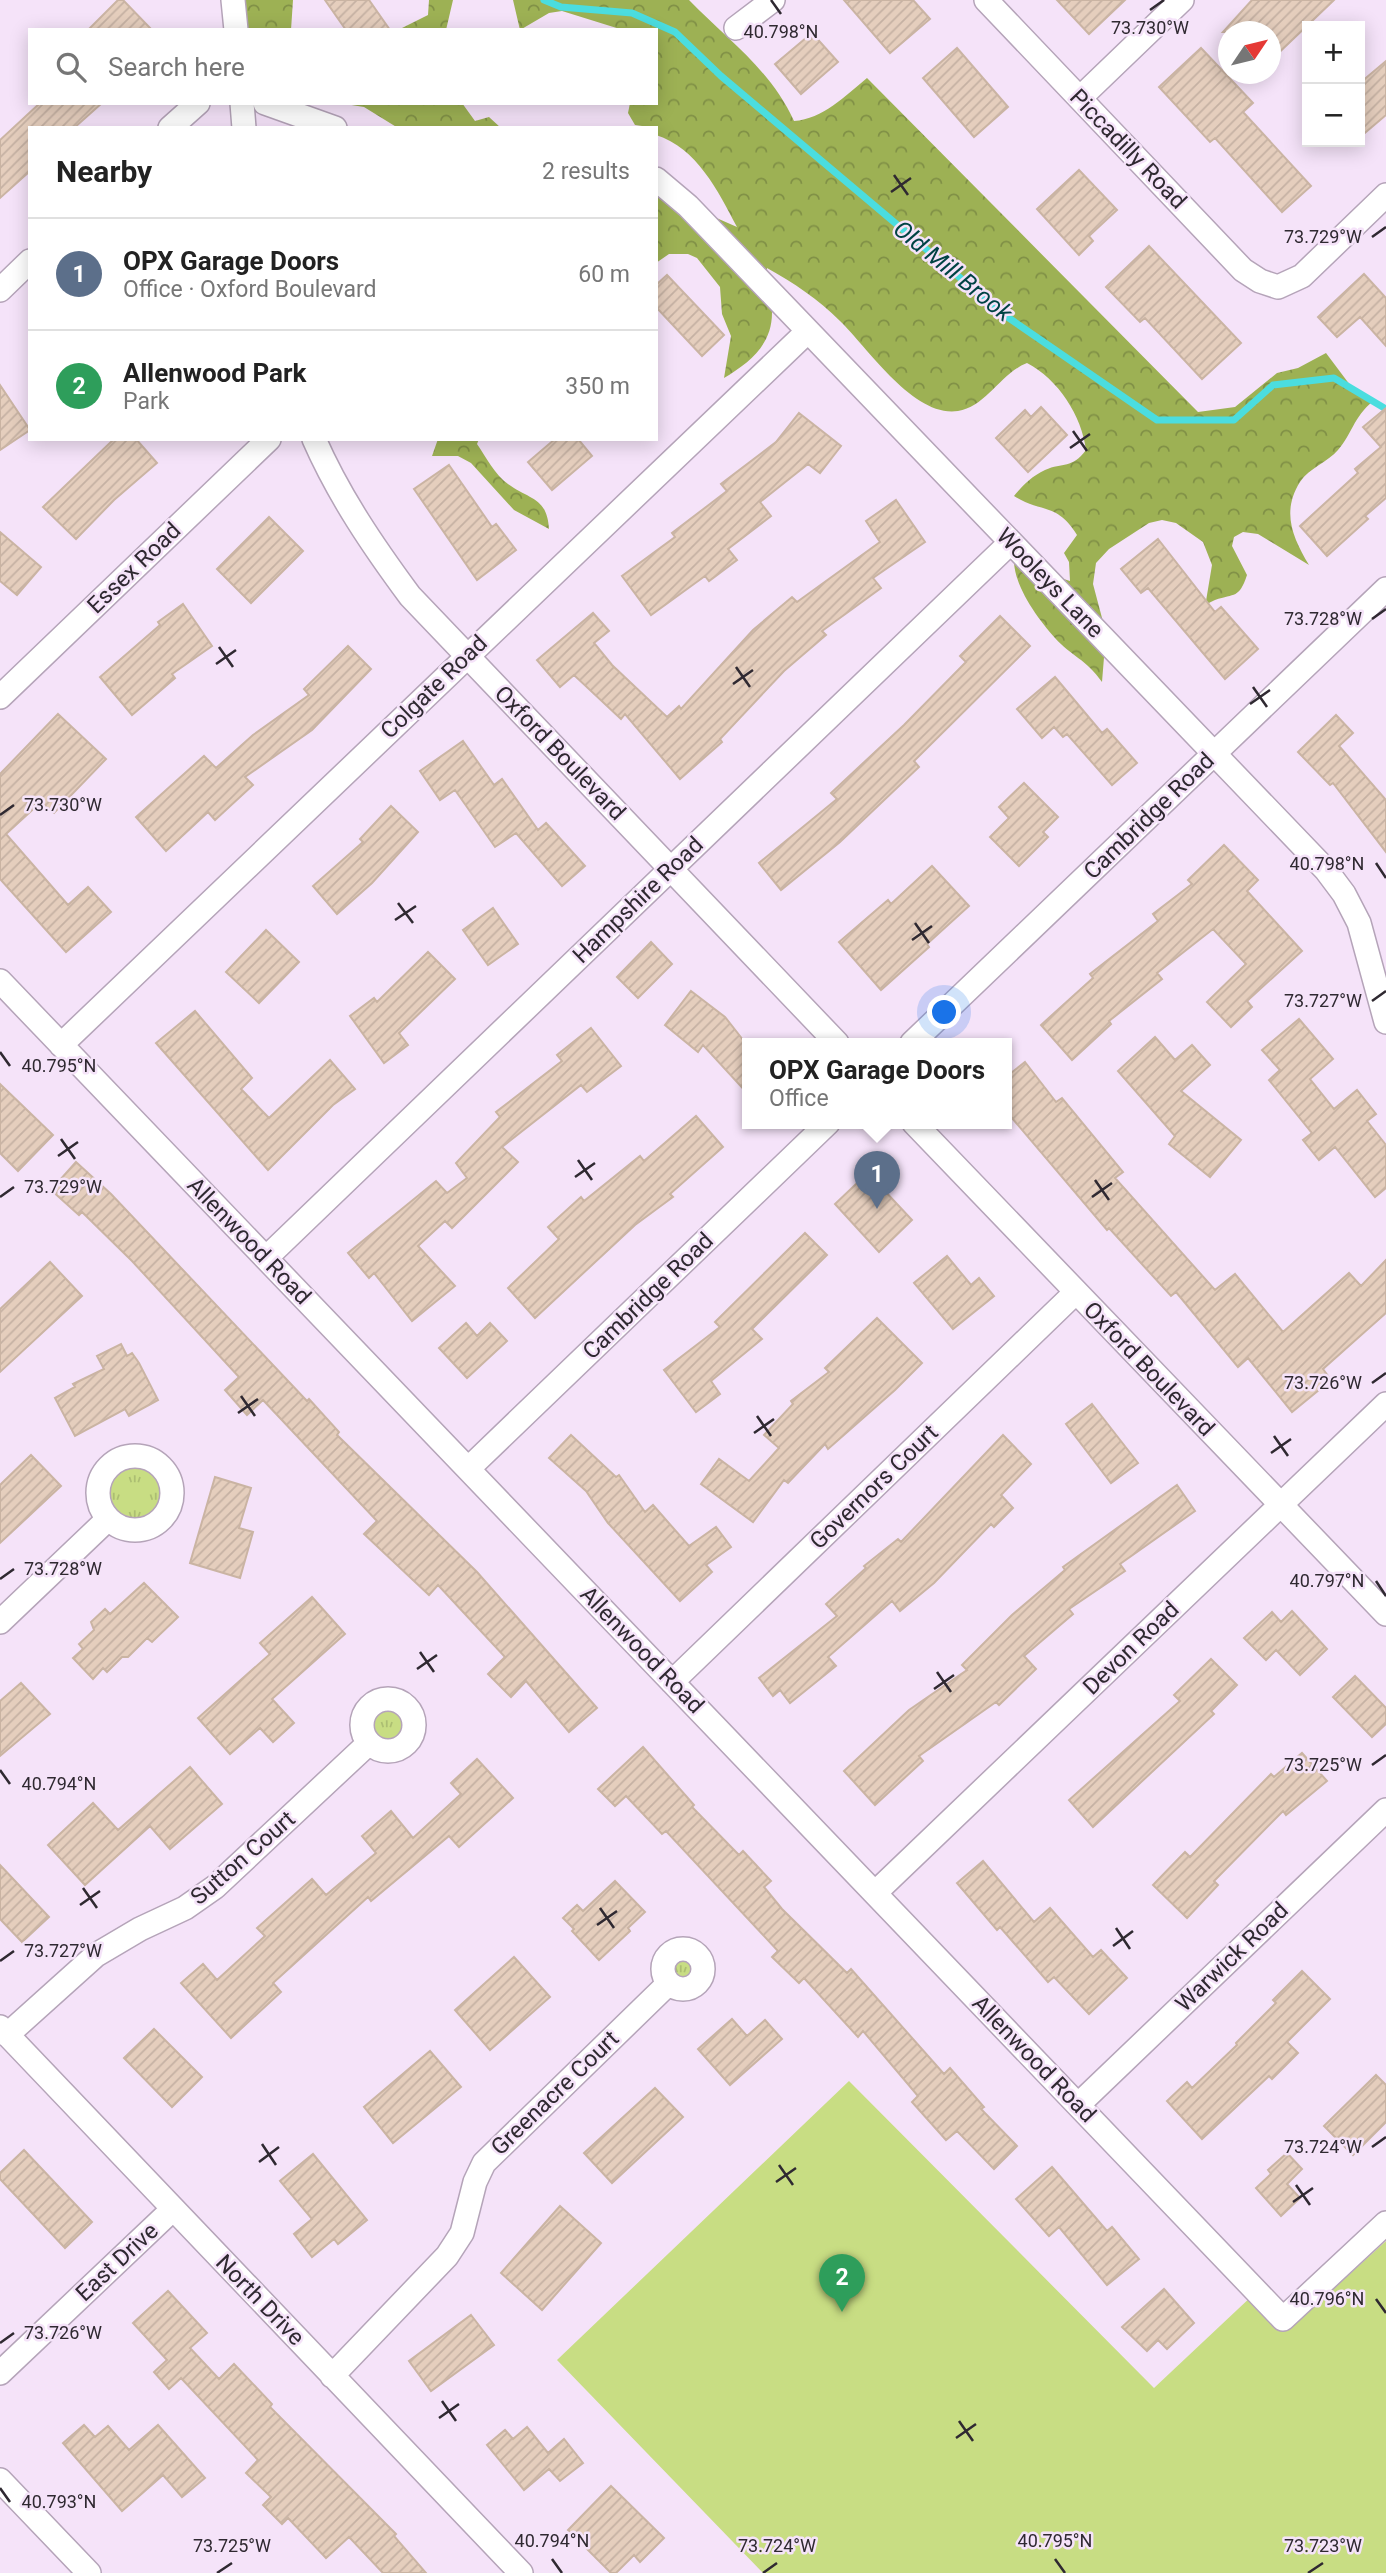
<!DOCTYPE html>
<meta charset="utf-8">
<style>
body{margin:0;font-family:Roboto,sans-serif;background:#f2f2f2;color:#222}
.controls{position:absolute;right:21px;top:21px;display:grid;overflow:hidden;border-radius:0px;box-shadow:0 4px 18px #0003}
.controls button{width:63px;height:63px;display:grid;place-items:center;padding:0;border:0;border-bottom:2px solid #e0e0e0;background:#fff;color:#222;font:35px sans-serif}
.compass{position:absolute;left:1218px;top:21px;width:63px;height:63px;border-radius:50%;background:#fff;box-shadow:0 4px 18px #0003;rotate:55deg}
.you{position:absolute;left:945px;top:1013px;width:24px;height:24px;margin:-18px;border:5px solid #fff;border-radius:50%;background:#1a73e8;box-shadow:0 0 0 10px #1a73e833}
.badge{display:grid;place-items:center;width:46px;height:46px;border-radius:50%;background:#2563eb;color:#fff;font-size:23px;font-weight:700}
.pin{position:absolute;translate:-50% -58px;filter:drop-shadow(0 2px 4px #0008)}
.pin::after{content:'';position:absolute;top:37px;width:24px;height:21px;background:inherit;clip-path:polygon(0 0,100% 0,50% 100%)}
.popup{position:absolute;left:742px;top:1038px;width:270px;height:91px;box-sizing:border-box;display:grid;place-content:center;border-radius:0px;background:#fff;filter:drop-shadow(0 2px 5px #0005);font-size:23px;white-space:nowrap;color:#767676}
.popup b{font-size:26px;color:#222}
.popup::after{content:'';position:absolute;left:50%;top:100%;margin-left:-14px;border:14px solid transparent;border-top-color:#fff}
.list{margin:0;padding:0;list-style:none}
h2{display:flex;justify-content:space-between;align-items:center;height:91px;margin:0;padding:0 28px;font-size:30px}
h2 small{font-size:23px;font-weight:400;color:#767676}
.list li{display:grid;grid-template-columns:46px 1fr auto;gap:21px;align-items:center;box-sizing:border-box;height:112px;padding:0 28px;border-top:2px solid #e0e0e0}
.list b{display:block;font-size:26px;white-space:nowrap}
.list p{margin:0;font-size:23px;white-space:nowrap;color:#767676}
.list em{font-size:23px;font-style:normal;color:#767676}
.icon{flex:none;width:38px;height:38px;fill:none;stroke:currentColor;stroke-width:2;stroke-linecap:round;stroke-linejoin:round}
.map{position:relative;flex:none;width:1386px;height:2573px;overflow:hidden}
.search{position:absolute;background:#fff;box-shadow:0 4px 18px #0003;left:28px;top:28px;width:630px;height:77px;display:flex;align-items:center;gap:18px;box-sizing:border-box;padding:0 24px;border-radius:0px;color:#767676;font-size:26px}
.panel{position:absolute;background:#fff;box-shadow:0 4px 18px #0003;left:28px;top:126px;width:630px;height:315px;border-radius:0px}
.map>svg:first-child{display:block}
</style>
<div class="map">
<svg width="1386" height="2573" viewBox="0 0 1386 2573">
<defs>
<pattern id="grass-tufts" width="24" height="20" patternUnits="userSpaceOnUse" patternTransform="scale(1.75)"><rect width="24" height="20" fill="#c8dd83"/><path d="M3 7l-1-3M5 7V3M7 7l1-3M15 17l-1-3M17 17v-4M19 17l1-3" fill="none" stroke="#acbe72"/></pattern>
<pattern id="forest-crowns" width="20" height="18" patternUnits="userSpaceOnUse" patternTransform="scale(1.75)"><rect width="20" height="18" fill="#9db154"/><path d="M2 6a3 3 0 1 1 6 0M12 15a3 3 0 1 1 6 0" fill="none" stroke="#809046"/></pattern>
<pattern id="building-hatch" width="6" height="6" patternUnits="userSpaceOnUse" patternTransform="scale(1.75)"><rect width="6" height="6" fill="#e5cebd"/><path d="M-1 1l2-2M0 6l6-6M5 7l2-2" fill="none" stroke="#c5b1a3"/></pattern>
</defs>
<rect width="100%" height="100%" fill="#f5e3f9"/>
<!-- grass -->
<path fill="url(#grass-tufts)" d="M98 1493a37 37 0 1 1 74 0a37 37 0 1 1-74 0Z
M362 1725a26 26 0 1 1 52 0a26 26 0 1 1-52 0Z
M663 1969a20 20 0 1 1 40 0a20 20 0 1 1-40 0Z"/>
<!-- forest -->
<path fill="url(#forest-crowns)" d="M243,0H293L291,30H245Z
M429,0H453L446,30H398L428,15Z
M513,0H689C728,40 770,69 794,121C823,119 845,96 867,78L1198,412L1235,407L1277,373L1298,368L1326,353L1353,389L1373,401C1353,418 1352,434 1338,450C1328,462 1309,468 1300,482C1281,512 1293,538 1309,565L1258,534L1243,532L1234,537L1232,546L1247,575C1239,599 1235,593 1215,600C1208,603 1201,608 1195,612L1206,601L1212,565L1203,542L1176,523L1162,520L1149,523L1109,549L1096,563L1093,584L1106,633L1102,682C1086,659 1071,656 1055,638C1038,619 1016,589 1014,563L1070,581L1069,562L1064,553L1077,535C1057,502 1040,513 1014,496C1023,485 1032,476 1045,470C1063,462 1072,469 1086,450C1082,416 1058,379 1027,363C1001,373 986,407 958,411C914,418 868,348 840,321C818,299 794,283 767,268C767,283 772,298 772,313C772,345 749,363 724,378L731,336L722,314L720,287L697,258L688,254H669L656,263V194L671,198L737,227C718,191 697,148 656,135V128L635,125L628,113L630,103H656V30H623L562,11L549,13L520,30Z
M339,103H462L475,121L489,117L501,128H398L364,107Z
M438,439H479L477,444C486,457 495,475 508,484C530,500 547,497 549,529L514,510L471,463L458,456H432Z"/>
<!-- park -->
<path fill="#c8dd83" d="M849,2081L1154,2388L1254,2294L1288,2330L1386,2241V2573H763L557,2360Z"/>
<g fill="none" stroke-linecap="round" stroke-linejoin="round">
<!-- stream -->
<path stroke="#4bdddf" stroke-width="7" d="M544,0L561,7L632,13L675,32L721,76L1003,314L1157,420H1234L1273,385L1334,378L1386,409"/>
</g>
<!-- building -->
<path fill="url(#building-hatch)" stroke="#cab4a3" stroke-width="2" d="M118,0H123L152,30H88Z
M325,0H369L390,30H346Z
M844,0H913L930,19L890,53Z
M1057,0H1125L1089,34Z
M1252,0H1334L1270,61V32H1223Z
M812,33L838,62L801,94L775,64Z
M957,48L1008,107L974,137L923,78Z
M1201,48L1253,103L1243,112L1311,186L1282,212L1215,138L1210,142L1159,87Z
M1386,61V115L1360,137V83Z
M40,103H102L74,128H30V171L0,198V140Z
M1079,170L1117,210L1089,236L1093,241L1079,255L1037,209Z
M1149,246L1241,343L1202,379L1145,318L1140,322L1106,287Z
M1364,274L1386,298V346L1360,317L1337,337L1318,317Z
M667,275L724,335L702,356L656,307V285Z
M0,385L30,430L0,450Z
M1041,407L1067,435L1028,472L996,438L1025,410L1031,417Z
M1386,408V498L1365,516L1368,519L1327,556L1300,526L1358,473L1355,469L1381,447L1363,427Z
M799,413L841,446L820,473L808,464L760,502L771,516L728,549L737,560L709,581L705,576L651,615L622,576L675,537L672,533L727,491L721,484L776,442Z
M114,439H136L157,463L114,500L76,539L43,507Z
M555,439H578L592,456L552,490L528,462Z
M449,465L492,527L496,524L516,550L477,580L414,489Z
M896,500L925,542L873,578L881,588L822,631L826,635L784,671L720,739L722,742L680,779L625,714L621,719L574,675L560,687L537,660L593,613L609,631L594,643L612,665L667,717L679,706L681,709L753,630L792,597L797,602L880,542L866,521Z
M269,517L303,551L251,603L217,569Z
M0,532L41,567L17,595L0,581Z
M1158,539L1215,612L1221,607L1258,649L1225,679L1148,588L1141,593L1121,569Z
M183,604L212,646L172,674L175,678L132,715L100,677L160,625L158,622Z
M1000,616L1030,646L914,761L919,767L840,842L781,890L759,863L837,799L831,793L904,725L966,662L960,656Z
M348,646L371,669L312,730L245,777L253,785L215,820L208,812L166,851L136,817L204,756L216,768L253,735L309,695L304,689Z
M1055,677L1102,733L1107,729L1137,763L1112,785L1067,734L1063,737L1054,727L1042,738L1017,709Z
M58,714L106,759L54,813L41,802L6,834L68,905L88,887L111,912L66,952L0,879V774Z
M1336,715L1353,733L1339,746L1386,800V852L1333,783L1330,785L1298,752Z
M463,741L494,785L502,779L538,830L546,823L585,866L562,886L516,833L495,847L455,790L440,800L420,771Z
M1024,783L1058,817L1043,832L1048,837L1019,866L990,837L1009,818L999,807Z
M391,806L418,832L372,883L337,914L313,886L363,842L360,839Z
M1224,845L1258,880L1247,891L1302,951L1247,1001L1252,1007L1231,1027L1207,1002L1246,964L1213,929L1157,973L1162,979L1109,1021L1111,1024L1072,1060L1041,1025L1093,978L1090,974L1158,921L1153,914L1192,884L1188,880Z
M932,866L969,906L927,944L929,947L881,990L839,942L888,900L891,904Z
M493,908L518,944L488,965L463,930Z
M266,930L299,962L259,1003L226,972Z
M651,942L672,964L638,998L617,977Z
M428,952L455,979L399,1033L408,1045L384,1063L350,1016L374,998L377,1002Z
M691,991L725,1017L747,1045V1093L703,1045L698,1052L665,1025Z
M195,1011L252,1078L241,1089L269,1118L330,1060L355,1089L333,1105L268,1170L156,1043Z
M1299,1019L1333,1059L1310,1079L1334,1109L1357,1090L1376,1114L1367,1121L1386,1145V1188L1375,1197L1335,1147L1319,1160L1303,1140L1312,1133L1269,1080L1280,1070L1262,1050Z
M591,1028L621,1066L587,1092L581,1085L502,1147L518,1162L452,1228L445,1221L418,1246L455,1286L412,1321L374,1273L369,1278L348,1253L436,1181L447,1193L467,1178L456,1163L500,1117L496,1112L562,1061L557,1055Z
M1155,1037L1175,1060L1192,1045L1210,1065L1181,1091L1241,1140L1210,1177L1169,1144L1175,1136L1118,1071Z
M1025,1062L1056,1102L1062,1098L1123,1172L1115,1178L1215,1290L1235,1274L1283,1332L1349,1273L1361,1286L1386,1260V1313L1323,1369L1331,1380L1292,1412L1248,1358L1238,1367L1176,1292L1171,1296L1109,1228L1107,1230L1006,1111V1077Z
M0,1084L53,1135L18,1171L0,1153Z
M696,1116L723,1147L670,1194L673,1197L635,1225L535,1318L508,1288L559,1239L548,1227L581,1197L584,1201L640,1156L644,1161Z
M76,1162L111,1194L307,1401L309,1399L339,1432L337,1435L477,1572L597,1708L569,1732L526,1681L511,1697L488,1674L505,1657L438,1585L429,1595L364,1534L377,1521L263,1400L247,1415L225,1390L239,1377L132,1261L82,1212L79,1215L51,1190Z
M873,1168L887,1183L882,1188L912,1220L879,1252L835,1204Z
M805,1233L827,1255L752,1329L762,1339L711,1381L720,1394L696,1412L664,1370L720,1327L715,1322Z
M947,1256L971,1285L979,1278L994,1296L953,1329L914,1283Z
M50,1262L82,1296L0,1372V1309Z
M877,1318L922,1363L895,1390L828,1449L825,1444L788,1483L784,1480L753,1522L701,1484L719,1459L749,1481L779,1448L764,1435L793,1404L791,1401L829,1372L825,1368Z
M466,1323L477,1336L490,1323L507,1341L467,1378L439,1348Z
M121,1344L127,1356L132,1353L139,1363L158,1400L129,1416L125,1409L75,1436L55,1398L75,1387L73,1384L104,1369L97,1356Z
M1092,1404L1138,1463L1111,1483L1066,1424Z
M571,1435L616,1477L619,1475L645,1512L653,1505L689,1546L716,1527L731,1547L706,1565L712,1572L680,1601L608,1523L586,1491L549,1458Z
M1003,1435L1031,1464L1001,1495L1013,1508L994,1527L991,1524L934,1583L900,1611L892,1601L828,1657L836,1666L790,1703L780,1690L773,1696L759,1678L837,1616L826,1604L866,1568L864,1566L898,1539L901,1542Z
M31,1455L61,1486L0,1543V1485Z
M215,1477L251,1488L239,1528L253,1532L240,1578L190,1563Z
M1177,1485L1195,1511L1120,1564L1125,1571L1069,1609L1073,1614L1024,1656L1036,1669L999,1705L996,1702L919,1756L923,1761L875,1805L844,1771L909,1710L967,1670L962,1665L1012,1615L1065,1570L1063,1567Z
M144,1583L178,1617L152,1642L147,1638L128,1657H122L107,1672L103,1668L93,1679L73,1658L83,1649L79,1644L94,1630L91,1622L105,1609L110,1614Z
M312,1597L345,1634L272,1699L294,1723L273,1742L260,1728L230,1754L198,1718L270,1654L260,1643Z
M1292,1611L1327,1649L1300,1675L1276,1650L1266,1660L1244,1638L1272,1612L1281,1622Z
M1211,1659L1237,1685L1211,1711L1214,1714L1093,1827L1069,1800L1180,1701L1174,1695Z
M1355,1676L1386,1708V1724L1372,1737L1333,1697Z
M21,1683L50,1714L0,1756V1701Z
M643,1747L694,1805L692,1807L739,1855L743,1851L771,1881L764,1887L782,1909L847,1973L851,1969L944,2074L950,2068L984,2107L981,2109L1017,2146L994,2169L957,2131L946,2140L912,2102L918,2096L863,2031L858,2037L804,1978L799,1983L772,1957L778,1951L666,1831L662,1834L626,1796L615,1806L598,1789Z
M1302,1753L1327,1781L1286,1815L1283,1811L1214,1881L1218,1885L1187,1918L1153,1885L1185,1852L1190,1857L1271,1774L1274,1777Z
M477,1759L513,1798L459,1847L449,1836L371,1901L368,1897L273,1983L281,1992L231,2038L181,1983L203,1964L217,1980L265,1936L257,1928L312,1879L326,1895L376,1853L362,1836L391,1811L413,1838L461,1794L451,1783Z
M190,1767L222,1804L170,1849L150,1826L85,1885L48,1845L93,1803L118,1830Z
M983,1861L1034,1922L1050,1908L1093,1957L1101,1950L1127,1978L1089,2014L1054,1977L1048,1982L1000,1927L997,1930L957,1883Z
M0,1865L49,1917L22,1942L0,1919Z
M615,1881L645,1912L628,1928L630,1931L599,1960L572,1931L574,1929L563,1918L577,1905L583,1911Z
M514,1957L550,1997L490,2050L455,2010Z
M1302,1971L1330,1999L1287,2042L1298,2053L1272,2079L1269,2076L1202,2139L1167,2101L1187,2082L1192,2088L1237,2045L1236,2043L1276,2003L1273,2000Z
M732,2019L747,2036L765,2020L782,2039L730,2085L698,2049Z
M154,2029L202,2077L172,2107L124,2058Z
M430,2051L461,2087L393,2143L364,2107Z
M1376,2075L1386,2085V2122L1353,2155L1324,2126Z
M655,2088L683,2117L612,2183L584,2153Z
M24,2150L92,2222L65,2248L0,2179V2173Z
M1287,2153L1302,2169L1287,2184L1300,2198L1281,2216L1256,2188L1271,2174L1268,2170Z
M313,2154L367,2220L338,2244L334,2239L312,2257L294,2234L312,2219L280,2181Z
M1052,2167L1107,2231L1112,2227L1139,2259L1107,2285L1059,2227L1049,2236L1016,2199Z
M560,2206L601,2243L542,2310L501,2273Z
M1164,2289L1194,2323L1167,2349L1158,2340L1147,2351L1122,2327Z
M168,2291L207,2333L190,2348L219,2379L234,2364L272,2404L270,2407L396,2534L394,2536L426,2573H383L349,2537L326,2558L288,2518L282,2524L263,2505L271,2497L246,2473L258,2460L181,2378L169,2389L154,2372L167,2360L133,2323Z
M471,2315L494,2345L431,2391L409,2361Z
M84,2425L95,2437L108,2426L129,2450L158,2425L205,2478L182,2497L163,2475L122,2511L63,2443Z
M527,2427L548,2453L564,2439L583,2463L560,2481L549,2469L524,2490L487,2445L505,2430L513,2439Z
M611,2486L664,2538L640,2562L634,2555L616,2573H611L568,2530Z"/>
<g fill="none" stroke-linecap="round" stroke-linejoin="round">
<!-- minor casing -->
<g stroke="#b5a4b9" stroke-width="26">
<path id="minor" d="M233,0L236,30
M986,0L1243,270L1260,281L1278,287L1302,276L1386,195
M736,28L773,0
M1080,98L1182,0
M242,103L244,128
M265,103L335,128
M170,128L198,103
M656,179L688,206L1326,870L1344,894L1359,923L1386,1022
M0,290L30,261
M314,439C339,496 373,546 410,596L837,1043
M0,697L269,439
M0,981L1283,2319L1386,2223
M912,1043L1386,589
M61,1045L808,331
M914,1123L1386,1614
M266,1258L1011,542
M98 1493a37 37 0 1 1 74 0a37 37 0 1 1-74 0Z
M468,1469L828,1123
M0,1622L108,1519
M672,1682L1075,1293
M362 1725a26 26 0 1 1 52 0a26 26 0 1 1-52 0Z
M875,1893L1386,1404
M663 1969a20 20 0 1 1 40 0a20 20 0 1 1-40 0Z
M0,2027L521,2573
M7,2035L96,1955L140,1929L185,1908L215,1887L369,1743
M1078,2105L1386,1810
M0,2373L173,2209
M332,2376L447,2256L462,2233L475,2182L484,2163L669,1983
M0,2480L89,2573"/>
</g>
<!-- minor -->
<use href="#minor" stroke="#fff" stroke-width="23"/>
</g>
<!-- ticks -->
<path fill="none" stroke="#2f2931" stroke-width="2.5" d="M771,0L781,14M1150,10L1164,0M894,175L908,195M891,192L911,178M1372,237L1386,227M1073,431L1087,451M1070,448L1090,434M1372,619L1386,609M219,647L233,667M216,664L236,650M736,667L750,687M733,684L753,670M1253,687L1267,707M1250,704L1270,690M0,815L14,805M1376,863L1386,878M398,903L413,923M395,920L416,906M915,923L929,943M912,940L932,926M1372,1001L1386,991M0,1052L10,1066M61,1139L75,1159M58,1156L78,1142M578,1160L592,1180M575,1177L595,1163M1095,1180L1109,1200M0,1197L14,1187M1092,1197L1112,1183M1372,1383L1386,1373M241,1396L255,1416M238,1413L258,1399M757,1416L771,1436M754,1433L774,1419M1274,1436L1288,1456M1271,1453L1291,1439M0,1579L14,1569M1376,1581L1386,1596M420,1652L434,1672M417,1669L437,1655M937,1672L951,1692M934,1689L954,1675M1372,1765L1386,1755M0,1770L10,1784M83,1888L97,1908M80,1905L100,1891M600,1908L614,1928M597,1925L617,1911M1116,1928L1130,1949M1113,1946L1133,1931M0,1961L14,1951M262,2144L276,2165M1372,2147L1386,2137M259,2162L279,2147M779,2165L793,2185M776,2182L796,2168M1296,2185L1310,2205M1293,2202L1313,2188M1376,2299L1386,2313M0,2343L14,2333M442,2401L456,2421M439,2418L459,2404M959,2421L973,2441M956,2438L976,2424M0,2488L10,2502M552,2559L562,2573M1055,2559L1065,2573M217,2573L232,2563M763,2573L777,2563M1308,2573L1323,2563"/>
<g text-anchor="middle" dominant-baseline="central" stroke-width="5" stroke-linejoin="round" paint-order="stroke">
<!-- street labels -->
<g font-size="23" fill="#2f2931" stroke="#f5e3f9">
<text transform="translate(1128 149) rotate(46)">Piccadilly Road</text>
<text transform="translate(134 568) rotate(-44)">Essex Road</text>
<text transform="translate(1050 583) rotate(46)">Wooleys Lane</text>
<text transform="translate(434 687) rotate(-44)">Colgate Road</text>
<text transform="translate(560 753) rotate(46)">Oxford Boulevard</text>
<text transform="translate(1149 816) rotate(-44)">Cambridge Road</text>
<text transform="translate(638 900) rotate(-44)">Hampshire Road</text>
<text transform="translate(249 1241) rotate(46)">Allenwood Road</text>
<text transform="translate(648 1296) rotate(-44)">Cambridge Road</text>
<text transform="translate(1149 1369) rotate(46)">Oxford Boulevard</text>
<text transform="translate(874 1487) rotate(-44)">Governors Court</text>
<text transform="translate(1131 1648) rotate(-44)">Devon Road</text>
<text transform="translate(642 1650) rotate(46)">Allenwood Road</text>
<text transform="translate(243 1858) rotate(-41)">Sutton Court</text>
<text transform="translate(1232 1957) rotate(-44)">Warwick Road</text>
<text transform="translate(1034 2059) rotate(46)">Allenwood Road</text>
<text transform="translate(555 2093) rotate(-44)">Greenacre Court</text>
<text transform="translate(117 2262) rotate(-43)">East Drive</text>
<text transform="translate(260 2300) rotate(46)">North Drive</text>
</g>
<!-- water labels -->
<g font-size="24" font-style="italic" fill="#004344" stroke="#f5e3f9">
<text transform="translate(953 271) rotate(39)">Old Mill Brook</text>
</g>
</g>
<g font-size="18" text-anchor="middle" fill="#2f2931" stroke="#f5e3f9" stroke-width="5" stroke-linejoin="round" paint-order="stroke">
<text x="1150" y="34">73.730°W</text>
<text x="781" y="38">40.798°N</text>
<text x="1323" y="243">73.729°W</text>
<text x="1323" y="625">73.728°W</text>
<text x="63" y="811">73.730°W</text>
<text x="1327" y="870">40.798°N</text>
<text x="1323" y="1007">73.727°W</text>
<text x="59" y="1072">40.795°N</text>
<text x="63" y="1193">73.729°W</text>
<text x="1323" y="1389">73.726°W</text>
<text x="63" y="1575">73.728°W</text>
<text x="1327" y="1587">40.797°N</text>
<text x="1323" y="1771">73.725°W</text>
<text x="59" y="1790">40.794°N</text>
<text x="63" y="1957">73.727°W</text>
<text x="1323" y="2153">73.724°W</text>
<text x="1327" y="2305">40.796°N</text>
<text x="63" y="2339">73.726°W</text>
<text x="59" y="2508">40.793°N</text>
<text x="552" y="2547">40.794°N</text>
<text x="1055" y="2547">40.795°N</text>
<text x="232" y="2552">73.725°W</text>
<text x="777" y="2552">73.724°W</text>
<text x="1323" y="2552">73.723°W</text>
</g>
</svg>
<div class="controls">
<button>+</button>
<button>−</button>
</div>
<svg class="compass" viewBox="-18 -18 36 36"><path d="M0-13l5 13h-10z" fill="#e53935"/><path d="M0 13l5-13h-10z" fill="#767676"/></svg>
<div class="you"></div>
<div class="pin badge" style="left:877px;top:1209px;background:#5c6f8a">1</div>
<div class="popup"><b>OPX Garage Doors</b>Office</div>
<div class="pin badge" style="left:842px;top:2312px;background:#2e9e5b">2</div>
<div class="search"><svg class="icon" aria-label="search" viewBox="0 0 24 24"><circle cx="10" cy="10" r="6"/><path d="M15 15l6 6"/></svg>Search here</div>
<section class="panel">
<h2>Nearby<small>2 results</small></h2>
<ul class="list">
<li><span class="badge" style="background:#5c6f8a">1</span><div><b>OPX Garage Doors</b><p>Office · Oxford Boulevard</p></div><em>60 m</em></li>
<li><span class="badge" style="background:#2e9e5b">2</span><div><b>Allenwood Park</b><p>Park</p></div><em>350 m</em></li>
</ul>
</section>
</div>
